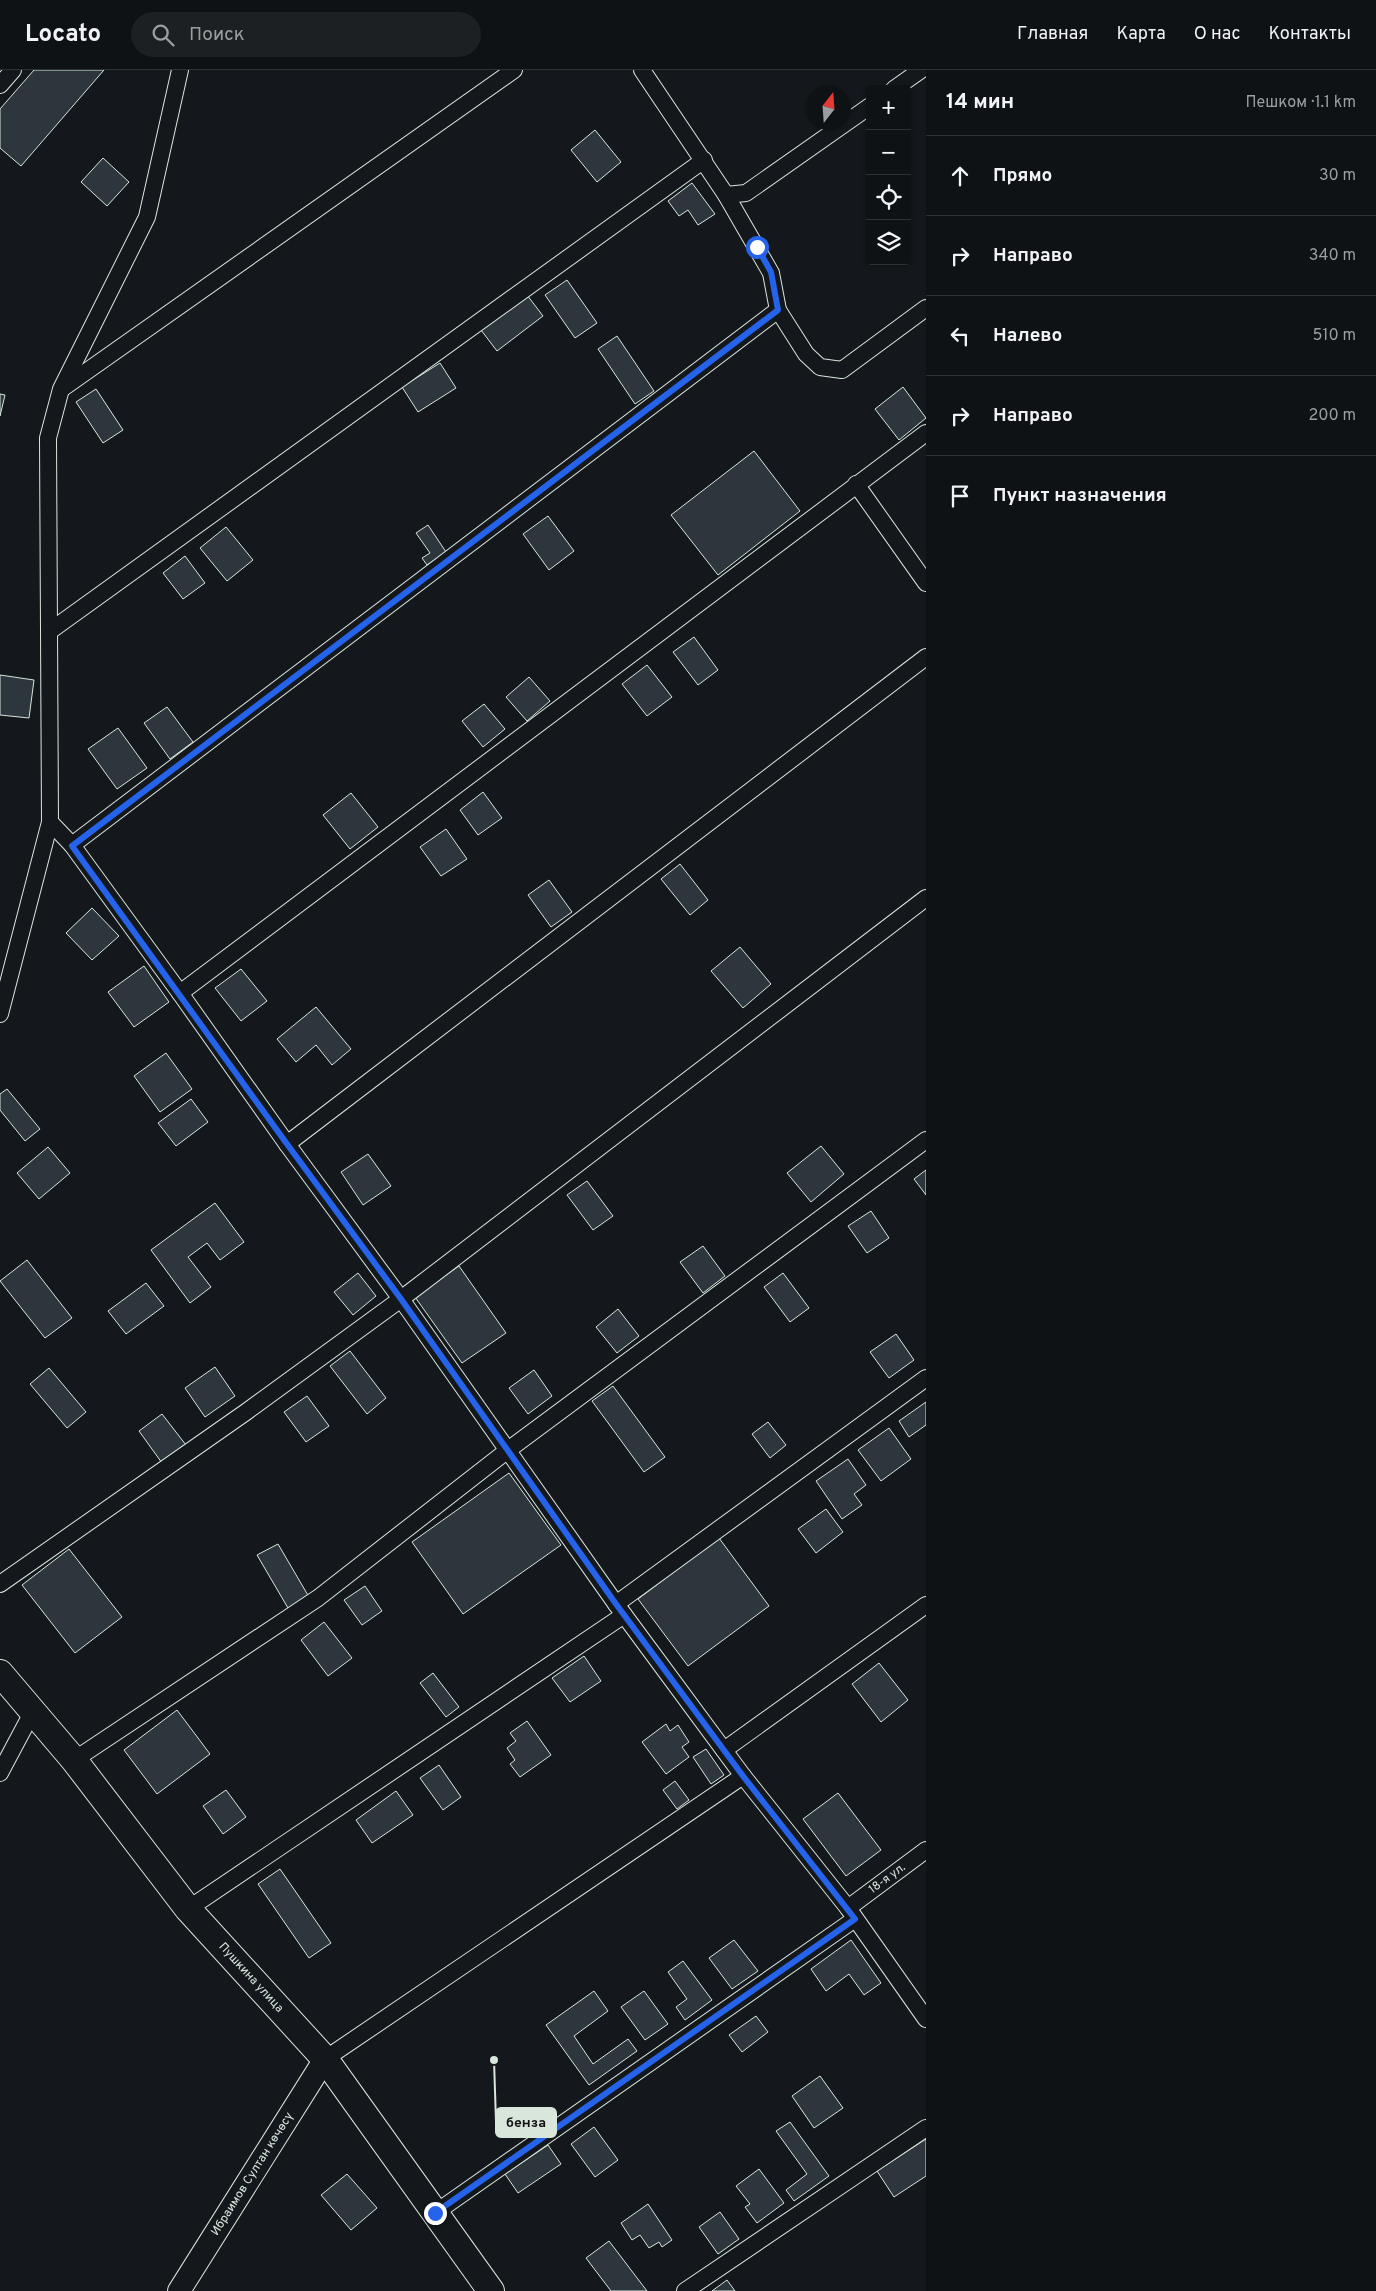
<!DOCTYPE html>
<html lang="ru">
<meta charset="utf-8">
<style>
body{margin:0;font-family:Overpass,sans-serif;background:#1d2022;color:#f1f3f6}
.controls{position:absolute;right:15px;top:15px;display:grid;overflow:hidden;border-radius:5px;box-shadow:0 1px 4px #0004}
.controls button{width:45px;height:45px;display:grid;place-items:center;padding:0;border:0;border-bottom:1px solid #2f3234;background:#0f1215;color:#f1f3f6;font:25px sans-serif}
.compass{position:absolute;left:806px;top:15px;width:45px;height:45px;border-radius:50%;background:#0f1215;box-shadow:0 1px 4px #0004;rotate:17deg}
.stop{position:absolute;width:15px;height:15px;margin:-11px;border:4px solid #2563eb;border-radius:50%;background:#fff}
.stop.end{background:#2563eb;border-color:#fff;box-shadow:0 1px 5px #0008}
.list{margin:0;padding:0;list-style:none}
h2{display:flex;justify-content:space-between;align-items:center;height:65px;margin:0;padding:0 20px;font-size:21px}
h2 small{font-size:16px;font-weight:400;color:#9b9ea0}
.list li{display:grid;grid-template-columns:32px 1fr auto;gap:15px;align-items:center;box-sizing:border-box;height:80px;padding:0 20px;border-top:1px solid #2f3234}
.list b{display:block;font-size:19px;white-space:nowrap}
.list em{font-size:16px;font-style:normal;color:#9b9ea0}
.icon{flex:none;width:28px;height:28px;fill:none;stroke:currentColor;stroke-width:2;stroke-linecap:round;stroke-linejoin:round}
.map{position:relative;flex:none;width:926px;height:2221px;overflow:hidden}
header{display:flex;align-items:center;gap:30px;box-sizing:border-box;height:70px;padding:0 25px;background:#0f1215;border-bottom:1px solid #2f3234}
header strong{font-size:24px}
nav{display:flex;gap:28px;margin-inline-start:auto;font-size:18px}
.search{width:350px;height:45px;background:#1d2022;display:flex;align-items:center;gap:12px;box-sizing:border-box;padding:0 18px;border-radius:28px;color:#9b9ea0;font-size:19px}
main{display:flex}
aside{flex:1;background:#0f1215}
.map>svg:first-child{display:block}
</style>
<header>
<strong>Locato</strong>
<div class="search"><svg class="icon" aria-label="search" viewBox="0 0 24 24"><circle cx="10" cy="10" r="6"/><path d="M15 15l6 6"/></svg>Поиск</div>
<nav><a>Главная</a><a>Карта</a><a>О нас</a><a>Контакты</a></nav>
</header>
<main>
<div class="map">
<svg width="926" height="2221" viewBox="0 0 926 2221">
<rect width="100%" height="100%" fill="#14181c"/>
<!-- building -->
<path fill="#2c363c" stroke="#d8e6dc" d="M34,0H104L21,96L0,78V39Z
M595,60L621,92L597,112L571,80Z
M103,88L129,112L107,136L81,112Z
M692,113L715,144L698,155L688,140L679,146L668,131Z
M567,210L597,253L575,268L545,225Z
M527,225L543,246L497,281L481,260Z
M617,266L654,321L635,334L598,279Z
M440,293L456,318L418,342L402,317Z
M903,317L926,348L899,370L875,339Z
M96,319L123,360L103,373L76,332Z
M0,324L5,325L0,346Z
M754,381L800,441L718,505L671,445Z
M548,446L574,481L549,500L523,464Z
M428,455L446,482L427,495L422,488L430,483L416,463Z
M226,457L253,490L227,511L200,478Z
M185,486L205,513L183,529L163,503Z
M694,567L718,600L698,615L673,582Z
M647,595L672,627L647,646L622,614Z
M0,605L34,610L29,648L0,645Z
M529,607L550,631L527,651L506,627Z
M484,634L505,659L483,677L462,651Z
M167,637L193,672L170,689L144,653Z
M118,658L147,698L117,719L88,679Z
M483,722L502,748L478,765L460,740Z
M351,723L378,757L350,779L323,745Z
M446,759L467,789L441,806L420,777Z
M680,794L708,830L690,845L661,809Z
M549,810L572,842L551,857L528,825Z
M92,838L119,866L92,890L66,863Z
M740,877L771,914L743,938L711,901Z
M144,896L169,932L134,957L108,922Z
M241,899L267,931L241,951L215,918Z
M316,937L351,979L332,995L316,975L296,992L277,969Z
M166,983L192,1019L160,1042L134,1006Z
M7,1019L40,1059L25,1071L0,1040V1024Z
M191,1029L208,1052L176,1076L158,1053Z
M821,1076L844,1104L811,1132L787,1103Z
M48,1077L70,1103L39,1129L17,1103Z
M368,1084L391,1116L363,1135L341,1102Z
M926,1100V1125L914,1109Z
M587,1111L613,1146L593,1160L567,1125Z
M215,1133L244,1172L220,1190L207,1173L188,1187L211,1217L190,1233L151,1180Z
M871,1141L889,1168L867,1183L848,1156Z
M703,1176L725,1206L703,1223L680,1192Z
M27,1190L72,1248L45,1268L0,1211Z
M459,1196L506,1263L462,1293L415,1227Z
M358,1203L376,1226L353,1245L334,1222Z
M783,1203L809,1238L790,1252L764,1217Z
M146,1213L164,1236L126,1264L108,1241Z
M618,1239L639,1266L617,1283L596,1257Z
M896,1264L914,1290L889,1308L870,1282Z
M350,1281L386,1328L367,1344L330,1296Z
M215,1297L235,1326L205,1347L185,1318Z
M49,1298L86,1342L67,1358L30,1314Z
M534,1300L552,1326L528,1344L509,1318Z
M613,1316L665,1387L644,1402L592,1331Z
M307,1326L329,1356L306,1372L284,1342Z
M926,1332V1355L909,1367L899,1351Z
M162,1344L186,1375L162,1393L139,1361Z
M768,1352L786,1375L770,1388L752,1364Z
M889,1358L911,1389L881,1411L858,1380Z
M848,1389L866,1415L854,1424L862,1435L842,1449L816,1411Z
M509,1403L561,1475L463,1544L412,1472Z
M826,1439L843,1462L816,1483L798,1459Z
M719,1468L769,1536L688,1596L638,1529Z
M278,1474L309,1527L288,1538L257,1485Z
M69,1479L122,1547L75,1583L22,1515Z
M365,1516L382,1541L362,1555L344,1530Z
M324,1552L352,1588L328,1606L301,1570Z
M584,1586L601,1611L570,1632L552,1608Z
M879,1593L908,1630L881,1652L852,1614Z
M433,1603L459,1637L446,1647L420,1613Z
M177,1640L210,1684L157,1724L124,1680Z
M527,1651L551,1685L520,1707L510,1694L515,1690L507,1678L516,1671L510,1663Z
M666,1654L670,1661L678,1655L689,1672L682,1677L689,1687L666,1704L642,1672Z
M706,1679L724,1705L711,1714L693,1687Z
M439,1695L461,1727L443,1740L420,1708Z
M675,1711L689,1730L677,1739L663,1720Z
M226,1720L246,1747L223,1764L203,1736Z
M396,1721L413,1745L372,1773L356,1750Z
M838,1723L881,1780L846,1806L803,1749Z
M280,1799L331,1873L309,1888L258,1814Z
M734,1870L758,1901L732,1919L709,1888Z
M851,1870L881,1913L864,1925L849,1904L826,1921L811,1899Z
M683,1891L712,1930L685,1950L676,1937L687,1929L668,1902Z
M594,1921L608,1941L574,1966L593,1994L628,1969L637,1981L589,2015L546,1955Z
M644,1921L668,1954L645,1970L621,1937Z
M756,1946L768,1962L742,1982L729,1965Z
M820,2006L843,2038L814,2058L792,2026Z
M790,2052L829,2106L794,2131L786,2120L807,2104L776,2061Z
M594,2057L618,2090L595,2107L571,2074Z
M926,2069V2106L894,2127L877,2101Z
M548,2075L561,2094L518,2123L505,2104Z
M759,2099L784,2133L757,2153L745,2137L750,2134L736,2116Z
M347,2104L377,2138L351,2160L321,2125Z
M648,2134L672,2170L662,2177L659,2172L649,2178L640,2165L632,2170L621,2153Z
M720,2142L739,2169L718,2184L699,2157Z
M609,2171L647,2221H611L586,2188Z
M727,2210L735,2221H712Z"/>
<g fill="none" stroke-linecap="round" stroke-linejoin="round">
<!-- minor casing -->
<g stroke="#d8e6dc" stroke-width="18">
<g id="minor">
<path d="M642,0L726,125L746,123L870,36"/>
<path d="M0,15L13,0"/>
<path d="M894,19L921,0"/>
<path d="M726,125L771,203L778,240L806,284L820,297L842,300L926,238"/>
<path d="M63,318L514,0"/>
<path d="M856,414L926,513"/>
<path d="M50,561L704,90"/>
<path d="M50,752L72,775L180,923L287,1074L401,1229L616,1534L743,1706L848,1838L926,1949"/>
<path d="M72,775L778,240"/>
<path d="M180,923L926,363"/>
<path d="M0,944L50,752L48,368L61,319L147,147L180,0"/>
<path d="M287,1074L926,587"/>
<path d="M0,1514L246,1342L401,1229L926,828"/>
<path d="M616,1534L926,1308"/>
<path d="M724,1680L926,1535"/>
<path d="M74,1690L318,1528L508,1380L926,1070"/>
<path d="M0,1703L33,1641"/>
<path id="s1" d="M848,1838L926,1780"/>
<path d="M188,1839L624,1545"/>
<path d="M325,1989L743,1706"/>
<path d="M435,2143L855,1849"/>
<path d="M685,2221L926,2058"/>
</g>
</g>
<!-- secondary casing -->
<g stroke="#d8e6dc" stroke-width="24">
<g id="secondary">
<path id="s2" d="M179,2221L325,1989"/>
</g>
</g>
<!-- trunk casing -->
<g stroke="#d8e6dc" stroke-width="28">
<g id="trunk">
<path id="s3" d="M0,1603L74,1690L188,1839L325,1989L491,2221"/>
</g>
</g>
<!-- minor -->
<use href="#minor" stroke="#14181c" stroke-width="16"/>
<!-- secondary -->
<use href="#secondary" stroke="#14181c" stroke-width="22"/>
<!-- trunk -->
<use href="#trunk" stroke="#14181c" stroke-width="26"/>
</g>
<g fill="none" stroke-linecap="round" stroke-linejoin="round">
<!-- route -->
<path stroke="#2563eb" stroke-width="6" d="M435,2143L855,1849L743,1706L616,1534L401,1229L287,1074L72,776L778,240L771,202L757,177"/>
</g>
<g text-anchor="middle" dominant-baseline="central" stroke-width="4" stroke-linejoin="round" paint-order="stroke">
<!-- street labels -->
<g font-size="12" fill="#d8e6dc" stroke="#14181c">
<text stroke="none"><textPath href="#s1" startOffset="49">18-я ул.</textPath></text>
<text stroke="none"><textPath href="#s3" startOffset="395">Пушкина улица</textPath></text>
<text stroke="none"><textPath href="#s2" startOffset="138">Ибраимов Султан көчөсү</textPath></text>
</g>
</g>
<!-- callouts -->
<path fill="none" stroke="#d8e6dc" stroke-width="2" d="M494 1990L496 2052"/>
<circle fill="#d8e6dc" stroke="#14181c" stroke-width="2" cx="494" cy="1990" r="5"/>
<rect fill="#d8e6dc" stroke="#d8e6dc" stroke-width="2" x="496" y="2038" width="60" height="29" rx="5"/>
<g font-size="14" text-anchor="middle" font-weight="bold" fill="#111">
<text x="526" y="2057">бенза</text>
</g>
</svg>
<div class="controls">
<button>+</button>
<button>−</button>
<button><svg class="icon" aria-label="locate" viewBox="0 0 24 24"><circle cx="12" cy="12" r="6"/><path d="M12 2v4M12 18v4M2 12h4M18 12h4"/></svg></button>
<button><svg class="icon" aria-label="layers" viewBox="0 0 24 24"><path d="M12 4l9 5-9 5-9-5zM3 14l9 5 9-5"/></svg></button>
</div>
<svg class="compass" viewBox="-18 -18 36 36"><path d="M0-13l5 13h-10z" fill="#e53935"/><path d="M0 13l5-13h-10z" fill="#9b9ea0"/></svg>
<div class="stop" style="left:757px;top:177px"></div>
<div class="stop end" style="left:435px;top:2143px"></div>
</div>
<aside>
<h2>14 мин<small>Пешком · 1.1 km</small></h2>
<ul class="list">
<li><svg class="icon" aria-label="ahead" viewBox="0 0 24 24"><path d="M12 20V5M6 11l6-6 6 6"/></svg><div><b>Прямо</b></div><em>30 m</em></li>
<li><svg class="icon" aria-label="right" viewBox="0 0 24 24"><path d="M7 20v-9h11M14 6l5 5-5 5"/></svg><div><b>Направо</b></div><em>340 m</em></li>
<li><svg class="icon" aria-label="left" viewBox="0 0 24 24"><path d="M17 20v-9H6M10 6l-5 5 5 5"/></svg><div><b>Налево</b></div><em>510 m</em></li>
<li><svg class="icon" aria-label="right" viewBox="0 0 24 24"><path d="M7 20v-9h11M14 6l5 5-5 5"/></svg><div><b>Направо</b></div><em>200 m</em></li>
<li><svg class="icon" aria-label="arrive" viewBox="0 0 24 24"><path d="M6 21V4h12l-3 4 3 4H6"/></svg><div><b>Пункт назначения</b></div></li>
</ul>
</aside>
</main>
